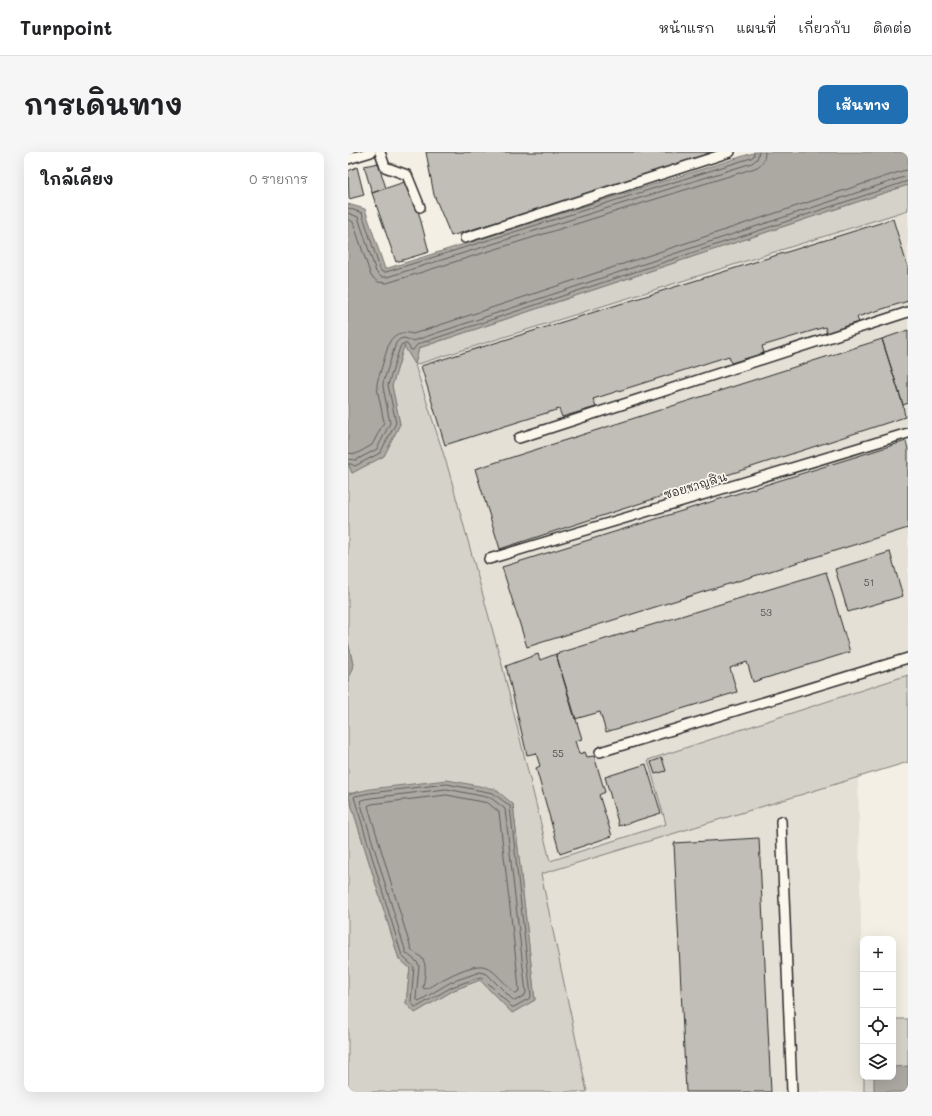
<!DOCTYPE html>
<html lang="th">
<meta charset="utf-8">
<style>
body{margin:0;font-family:Mali,"Playpen Sans Thai",sans-serif;background:#f6f6f6;color:#202124}
.controls{position:absolute;right:12px;bottom:12px;display:grid;overflow:hidden;border-radius:8px;box-shadow:0 4px 16px #0002}
.controls button{width:36px;height:36px;display:grid;place-items:center;padding:0;border:0;border-bottom:1px solid #e0e0e0;background:#fff;color:#202124;font:20px sans-serif}
.list{margin:0;padding:0;list-style:none}
h2{display:flex;justify-content:space-between;align-items:center;height:52px;margin:0;padding:0 16px;font-size:17px}
h2 small{font-size:13px;font-weight:400;color:#757577}
.icon{flex:none;width:22px;height:22px;fill:none;stroke:currentColor;stroke-width:2;stroke-linecap:round;stroke-linejoin:round}
.map{position:relative;flex:none;width:560px;height:940px;overflow:hidden;border-radius:8px}
header{display:flex;align-items:center;gap:24px;box-sizing:border-box;height:56px;padding:0 20px;background:#fff;border-bottom:1px solid #e0e0e0}
header strong{font-size:19px}
nav{display:flex;gap:22px;margin-inline-start:auto;font-size:14px}
.intro{display:flex;align-items:center;justify-content:space-between;box-sizing:border-box;height:96px;padding:0 24px}
h1{margin:0;font-size:28px}
.button{padding:10px 18px;border-radius:8px;background:#1f6fb2;color:#fff;font-size:14px;font-weight:700}
main{display:flex;gap:24px;padding:0 24px}
aside{flex:1;background:#fff;border-radius:8px;box-shadow:0 4px 16px #0002}
.map>svg:first-child{display:block}
</style>
<header>
<strong>Turnpoint</strong>
<nav><a>หน้าแรก</a><a>แผนที่</a><a>เกี่ยวกับ</a><a>ติดต่อ</a></nav>
</header>
<div class="intro"><h1>การเดินทาง</h1><a class="button">เส้นทาง</a></div>
<main>
<aside>
<h2>ใกล้เคียง<small>0 รายการ</small></h2>
<ul class="list">
</ul>
</aside>
<div class="map">
<svg width="560" height="940" viewBox="0 0 560 940">
<rect width="100%" height="100%" fill="#f3efe4"/>
<filter id="ink" filterUnits="userSpaceOnUse"><feTurbulence type="fractalNoise" baseFrequency=".025" numOctaves="2"/><feDisplacementMap in="SourceGraphic" scale="8" xChannelSelector="R" yChannelSelector="G"/><feConvolveMatrix kernelMatrix="1 2 1 2 8 2 1 2 1" color-interpolation-filters="sRGB"/></filter>
<g filter="url(#ink)">
<!-- built -->
<path fill="#e4e0d6" d="M560,58V595L202,709L153,509L100,316L67,212Z
M510,625L515,871V925H516V940H239L193,722L413,654Z"/>
<!-- green -->
<path fill="#d5d2c9" stroke="#807e7a" d="M560,33V58L67,213L100,316L153,509L202,709L318,672L300,608L560,523V610L193,722L239,940H0V642L51,807L62,816L58,851L67,861L106,838L132,828L164,861L187,848L165,652L0,641V530L5,513L0,489V311L4,321L36,304L52,272L44,234L56,194L67,212L71,196Z
M545,867H560V940H516V925H545Z"/>
<!-- water -->
<path fill="#aca9a2" stroke="#787772" d="M408,0H560V33L71,196L67,212L56,194L44,234L52,272L36,304L4,321L0,311V52L17,57L37,117Z
M0,489L5,513L0,530Z
M99,628L147,637L165,652L187,848L164,861L132,828L106,838L67,861L58,851L62,816L51,807L0,642L22,637Z
M560,914V940H526V925H545V915Z"/>
<g fill="none" stroke-linecap="round" stroke-linejoin="round">
<!-- shore -->
<path stroke="#5f5d5b" stroke-width="1" d="M0,56L14,61L32,117L34,120H38L403,6L406,4V0
M0,61L10,65L28,120L33,125H39L404,11L409,7L411,0
M0,67L5,70L23,124L30,130L39,131L407,16C414,13 417,8 417,0
M0,301L8,302L24,293L36,270L29,236V231L41,191C46,181 55,179 65,182L554,19L560,18
M0,307L8,308L29,297L42,271L35,235V231L48,191L52,187L56,186L65,189L556,25L560,24
M0,312H3L7,314L32,301L48,271L40,233L52,195L54,192H59L63,198H65L68,194L70,192L560,29
M99,632L145,641L162,654L183,844L182,846L166,855H164L135,826L132,825L104,835L69,855H67L63,850L66,815L54,804L6,645L7,644L22,641Z
M99,637L143,646L157,657L178,841L177,843L167,849L165,848L139,822L132,820L103,830L71,849L68,847L71,813L68,809L58,801L12,649L13,648L23,646Z
M99,643L140,651L151,660L170,826L171,839L168,841H166C159,834 146,818 138,815C125,809 90,830 78,837L75,836C76,827 80,814 74,806C71,803 66,800 63,797L20,654L21,653L24,652Z"/>
</g>
<!-- building -->
<path fill="#c0beb6" stroke="#2b2b2b" d="M78,0H377L103,84L86,43Z
M30,11L38,36L24,41L16,14Z
M9,15L16,43L1,47L0,19Z
M62,28L81,100L48,110L24,41Z
M545,67L560,116V149L509,165L511,171L479,181L477,175L414,194L416,201L383,211L381,204L245,247L248,255L214,265L211,257L97,293L73,214Z
M560,178V251L555,253L534,187Z
M534,187L555,253L557,265L152,397L127,317Z
M558,289L560,297V376L179,495L154,415Z
M542,400L555,444L500,460L487,417Z
M478,420L502,500L405,530L399,510L382,516L389,540L258,580L252,560L227,567L208,502Z
M190,502L192,508L208,502L234,587L227,589L231,602L237,600L239,605L246,604L257,640L251,643L264,684L212,702L188,616L192,614L188,601L179,603L158,514Z
M314,606L318,619L307,622L303,610Z
M298,612L313,661L271,674L257,625Z
M411,686L423,940H338L326,691Z"/>
<g fill="none" stroke-linecap="round" stroke-linejoin="round">
<!-- lane casing -->
<g stroke="#2b2b2b" stroke-width="12">
<path id="lane" d="M32,0L37,15L59,23L72,55
M0,7L23,0
M117,86L382,0
M171,286L560,160
M141,407L560,281
M252,600L560,506
M433,669L444,940"/>
</g>
<!-- lane -->
<use href="#lane" stroke="#fbf7ec" stroke-width="9"/>
</g>
</g>
<g text-anchor="middle" dominant-baseline="central" stroke-width="3.5" stroke-linejoin="round" paint-order="stroke">
<!-- number labels -->
<g font-size="10" fill="#50504e">
<text x="521" y="430">51</text>
<text x="418" y="460">53</text>
<text x="210" y="601">55</text>
</g>
<!-- street labels -->
<g font-size="12" fill="#2b2b2b" stroke="#fbf7ec">
<text transform="translate(347 333) rotate(-17)">ซอยชาญสิน</text>
</g>
</g>
</svg>
<div class="controls">
<button>+</button>
<button>−</button>
<button><svg class="icon" aria-label="locate" viewBox="0 0 24 24"><circle cx="12" cy="12" r="6"/><path d="M12 2v4M12 18v4M2 12h4M18 12h4"/></svg></button>
<button><svg class="icon" aria-label="layers" viewBox="0 0 24 24"><path d="M12 4l9 5-9 5-9-5zM3 14l9 5 9-5"/></svg></button>
</div>
</div>
</main>
